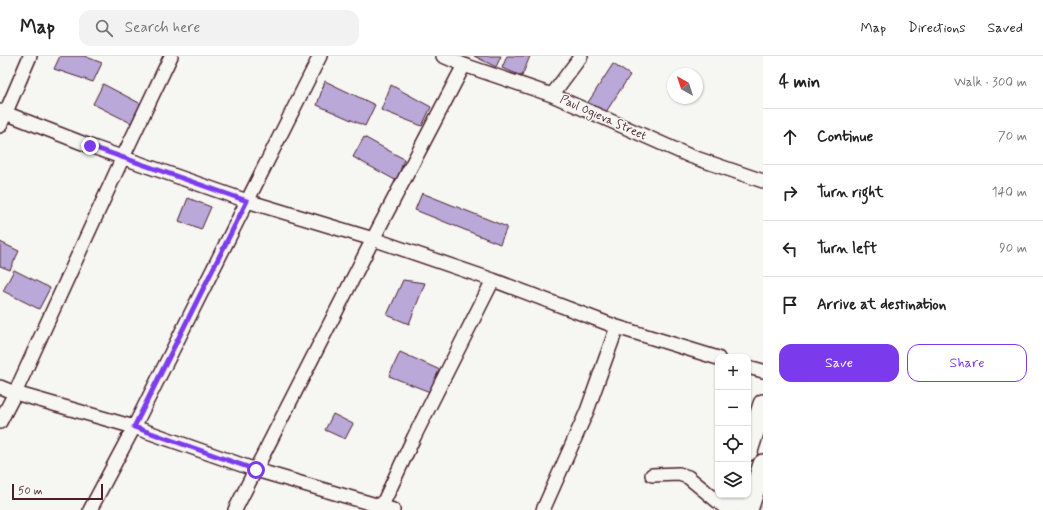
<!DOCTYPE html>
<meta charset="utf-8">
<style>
body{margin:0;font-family:Mynerve,sans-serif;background:#f2f2f2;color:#222}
.controls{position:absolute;right:12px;bottom:12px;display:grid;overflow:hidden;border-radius:8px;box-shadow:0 1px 3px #0004}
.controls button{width:36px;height:36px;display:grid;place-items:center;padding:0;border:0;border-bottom:1px solid #e0e0e0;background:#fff;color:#222;font:20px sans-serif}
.compass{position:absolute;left:667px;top:12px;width:36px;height:36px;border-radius:50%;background:#fff;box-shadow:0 1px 3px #0004;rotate:321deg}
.scale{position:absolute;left:12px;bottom:10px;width:91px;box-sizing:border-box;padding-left:4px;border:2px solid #4a1f2b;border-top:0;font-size:11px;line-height:14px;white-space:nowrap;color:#4a1f2b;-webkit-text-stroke:3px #f6f6f2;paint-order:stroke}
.stop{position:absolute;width:12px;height:12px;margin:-9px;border:3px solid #7c3aed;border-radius:50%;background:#fff}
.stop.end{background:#7c3aed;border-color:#fff;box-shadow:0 1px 4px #0008}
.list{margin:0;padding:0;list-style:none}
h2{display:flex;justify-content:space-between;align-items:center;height:52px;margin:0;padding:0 16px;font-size:17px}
h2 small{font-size:13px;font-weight:400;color:#767676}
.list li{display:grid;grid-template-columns:26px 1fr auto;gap:12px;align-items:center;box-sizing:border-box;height:56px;padding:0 16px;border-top:1px solid #e0e0e0}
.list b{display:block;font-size:15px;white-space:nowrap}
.list em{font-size:13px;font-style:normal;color:#767676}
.actions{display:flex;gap:8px;padding:12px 16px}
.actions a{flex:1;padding:9px 0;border:1px solid #7c3aed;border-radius:12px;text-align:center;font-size:14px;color:#7c3aed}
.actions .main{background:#7c3aed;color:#fff}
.icon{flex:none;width:22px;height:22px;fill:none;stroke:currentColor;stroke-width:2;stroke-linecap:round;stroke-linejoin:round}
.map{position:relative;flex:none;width:763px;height:454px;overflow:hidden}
header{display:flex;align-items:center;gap:24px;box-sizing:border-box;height:56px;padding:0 20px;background:#fff;border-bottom:1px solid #e0e0e0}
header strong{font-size:19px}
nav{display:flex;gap:22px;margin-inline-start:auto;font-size:14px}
.search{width:280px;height:36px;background:#f2f2f2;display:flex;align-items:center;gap:10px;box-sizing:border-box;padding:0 14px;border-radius:12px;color:#767676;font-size:15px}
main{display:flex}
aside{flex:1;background:#fff}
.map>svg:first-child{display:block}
</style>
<header>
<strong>Map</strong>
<div class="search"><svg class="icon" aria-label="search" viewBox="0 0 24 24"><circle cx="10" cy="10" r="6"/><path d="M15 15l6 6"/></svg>Search here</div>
<nav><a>Map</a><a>Directions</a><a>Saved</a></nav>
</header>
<main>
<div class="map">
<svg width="763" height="454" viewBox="0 0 763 454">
<rect width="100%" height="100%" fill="#f6f6f2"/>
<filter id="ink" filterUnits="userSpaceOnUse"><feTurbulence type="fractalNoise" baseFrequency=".025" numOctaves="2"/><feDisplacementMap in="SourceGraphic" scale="8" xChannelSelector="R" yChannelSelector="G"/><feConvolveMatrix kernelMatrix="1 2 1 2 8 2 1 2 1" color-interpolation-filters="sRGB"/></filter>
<g filter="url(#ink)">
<!-- building -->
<path fill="#b9a8d8" stroke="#4a1f2b" d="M60,0H84L102,7L93,26L54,13Z
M474,0H501L496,11Z
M507,0H530L522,20L502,12Z
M613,8L630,19L604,59L587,48Z
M325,25L375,49L365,70L317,49Z
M103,28L145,50L135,69L93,48Z
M391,29L431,51L422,70L381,54Z
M364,81L404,103L397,125L353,101Z
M422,137L507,171L500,188L415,154Z
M188,142L211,151L201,174L179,165Z
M0,186L19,195L10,214L0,210Z
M14,214L50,232L39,253L3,235Z
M403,224L425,227L409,268L387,259Z
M400,296L440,314L430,336L389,320Z
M333,358L353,368L345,383L325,374Z"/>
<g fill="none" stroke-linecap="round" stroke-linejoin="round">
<!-- minor casing -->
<g stroke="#4a1f2b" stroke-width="16">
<path id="minor" d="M443,0L464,9L552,39L690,100L763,125
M552,39L581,0
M0,55L90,90L247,145L373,183L493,224L617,271L718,302
M0,70L30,0
M748,311L763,315
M0,331L15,337L134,371L256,414L393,454
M0,366L15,337L123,101L171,0
M652,419L679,418L688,421L728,454
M90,454L134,371L320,0
M235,454L373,183L464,9
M380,454L414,381L493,224
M543,454L587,355L617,271"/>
</g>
<!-- highway casing -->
<g stroke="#4a1f2b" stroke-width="22">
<path id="highway" d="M748,395L763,348
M729,454L734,439
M748,454L763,408"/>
</g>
<!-- minor -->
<use href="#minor" stroke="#f6f6f2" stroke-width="13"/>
<!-- highway -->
<use href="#highway" stroke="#f6f6f2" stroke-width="19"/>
</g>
</g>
<g fill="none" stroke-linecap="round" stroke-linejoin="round" filter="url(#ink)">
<!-- route -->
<path stroke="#7c3aed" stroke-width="5" d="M90,90L247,145L134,371L256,414"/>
</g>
<g text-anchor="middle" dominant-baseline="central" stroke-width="3" stroke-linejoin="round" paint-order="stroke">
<!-- street labels -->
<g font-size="12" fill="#4a1f2b" stroke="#f6f6f2">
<text transform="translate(603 62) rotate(24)">Paul Ogieva Street</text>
</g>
</g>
</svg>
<div class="controls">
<button>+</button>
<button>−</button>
<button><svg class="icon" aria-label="locate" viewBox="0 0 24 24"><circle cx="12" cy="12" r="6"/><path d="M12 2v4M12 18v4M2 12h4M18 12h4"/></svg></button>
<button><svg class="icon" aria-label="layers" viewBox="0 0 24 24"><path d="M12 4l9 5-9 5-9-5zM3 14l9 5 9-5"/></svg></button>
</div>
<svg class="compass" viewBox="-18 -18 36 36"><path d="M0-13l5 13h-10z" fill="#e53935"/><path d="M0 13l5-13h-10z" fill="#767676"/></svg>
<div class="scale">50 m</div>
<div class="stop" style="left:256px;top:414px"></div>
<div class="stop end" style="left:90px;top:90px"></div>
</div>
<aside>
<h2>4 min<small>Walk · 300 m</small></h2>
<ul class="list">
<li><svg class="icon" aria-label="ahead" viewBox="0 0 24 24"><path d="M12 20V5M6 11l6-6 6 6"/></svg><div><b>Continue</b></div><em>70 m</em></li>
<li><svg class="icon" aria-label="right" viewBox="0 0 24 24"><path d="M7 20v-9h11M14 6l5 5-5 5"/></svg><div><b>Turn right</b></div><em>140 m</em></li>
<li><svg class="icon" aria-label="left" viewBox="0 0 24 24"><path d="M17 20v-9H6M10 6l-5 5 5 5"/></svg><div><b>Turn left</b></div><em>90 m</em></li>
<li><svg class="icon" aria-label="arrive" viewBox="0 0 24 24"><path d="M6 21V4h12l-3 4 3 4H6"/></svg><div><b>Arrive at destination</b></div></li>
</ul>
<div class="actions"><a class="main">Save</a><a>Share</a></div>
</aside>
</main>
